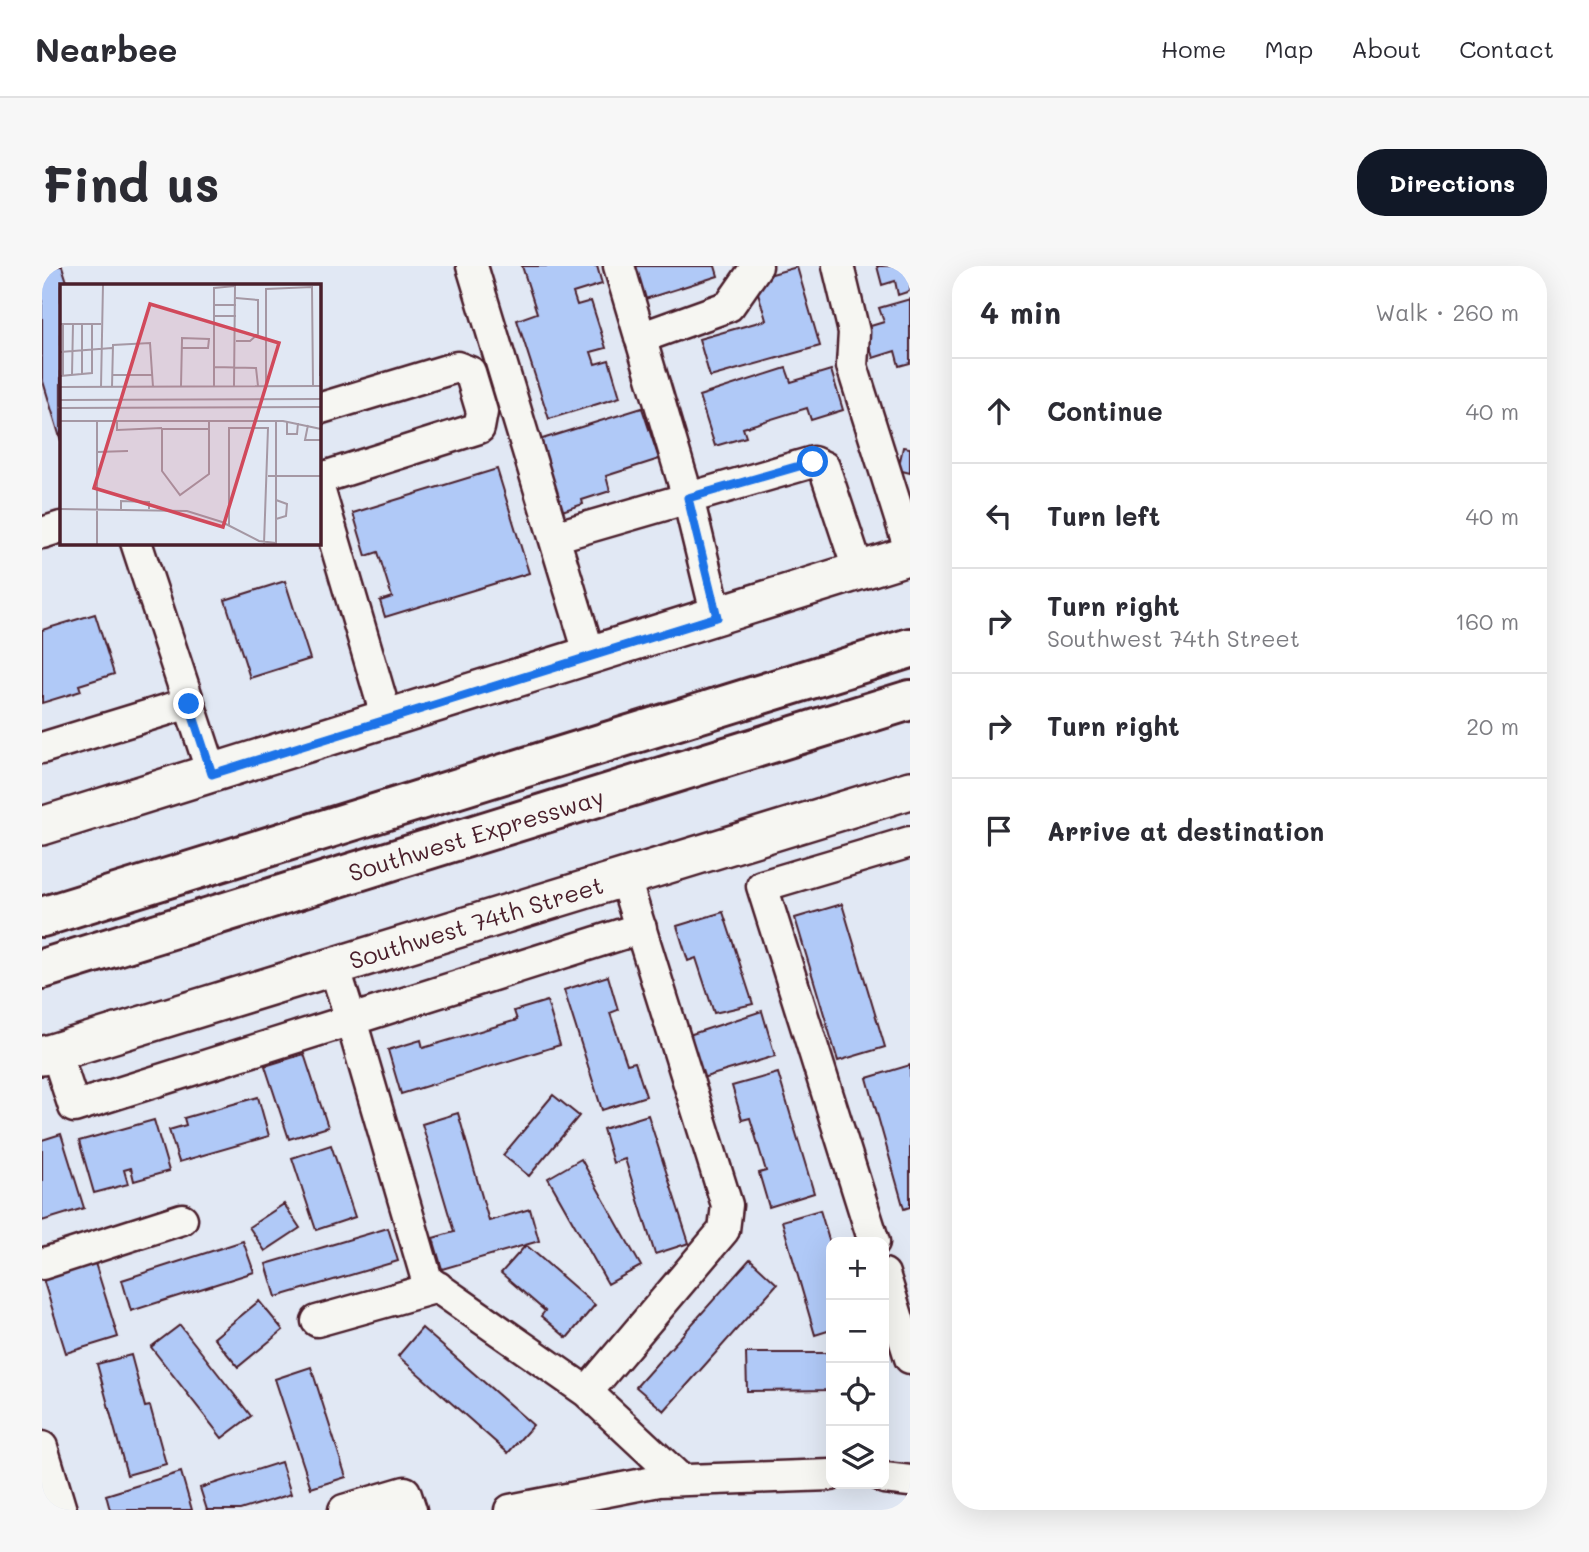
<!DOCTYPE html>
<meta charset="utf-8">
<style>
body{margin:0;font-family:Mali,sans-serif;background:#f7f7f7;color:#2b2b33}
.controls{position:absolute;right:21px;bottom:21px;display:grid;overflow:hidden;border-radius:14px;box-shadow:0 7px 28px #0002}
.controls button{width:63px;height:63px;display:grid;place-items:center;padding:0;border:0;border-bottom:2px solid #e1e1e2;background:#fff;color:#2b2b33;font:35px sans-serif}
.stop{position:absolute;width:21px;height:21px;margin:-16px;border:5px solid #1a73e8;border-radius:50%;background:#fff}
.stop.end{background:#1a73e8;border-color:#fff;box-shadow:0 2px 7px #0008}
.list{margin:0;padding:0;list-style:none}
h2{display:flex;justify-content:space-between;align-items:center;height:91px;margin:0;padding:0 28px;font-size:30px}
h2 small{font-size:23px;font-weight:400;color:#7c7c81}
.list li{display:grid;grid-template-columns:46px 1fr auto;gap:21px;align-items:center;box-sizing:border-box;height:105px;padding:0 28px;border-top:2px solid #e1e1e2}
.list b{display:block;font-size:26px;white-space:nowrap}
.list p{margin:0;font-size:23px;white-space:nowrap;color:#7c7c81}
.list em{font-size:23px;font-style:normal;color:#7c7c81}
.icon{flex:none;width:38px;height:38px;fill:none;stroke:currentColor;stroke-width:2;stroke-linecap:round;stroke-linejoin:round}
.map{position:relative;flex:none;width:868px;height:1244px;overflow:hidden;border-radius:28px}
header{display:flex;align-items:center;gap:42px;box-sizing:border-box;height:98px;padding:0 35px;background:#fff;border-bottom:2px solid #e1e1e2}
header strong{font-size:33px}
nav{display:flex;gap:38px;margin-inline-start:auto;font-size:24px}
.intro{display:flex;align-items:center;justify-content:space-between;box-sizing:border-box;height:168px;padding:0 42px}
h1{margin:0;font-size:49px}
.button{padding:18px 32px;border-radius:28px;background:#111827;color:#fff;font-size:24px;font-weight:700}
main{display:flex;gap:42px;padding:0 42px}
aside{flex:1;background:#fff;border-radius:28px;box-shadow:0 7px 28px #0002}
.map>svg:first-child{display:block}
</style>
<header>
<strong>Nearbee</strong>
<nav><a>Home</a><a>Map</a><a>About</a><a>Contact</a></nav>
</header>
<div class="intro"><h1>Find us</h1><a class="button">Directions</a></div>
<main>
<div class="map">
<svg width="868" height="1244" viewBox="0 0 868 1244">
<rect width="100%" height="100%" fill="#e1e8f4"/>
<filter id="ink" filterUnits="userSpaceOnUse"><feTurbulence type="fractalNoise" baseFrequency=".0143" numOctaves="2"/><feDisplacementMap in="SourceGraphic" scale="14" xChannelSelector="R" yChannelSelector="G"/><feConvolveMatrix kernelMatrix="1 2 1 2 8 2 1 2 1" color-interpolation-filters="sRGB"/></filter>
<g filter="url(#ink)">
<!-- building -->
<path fill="#b0c9f7" stroke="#4a1f2b" stroke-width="2" d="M0,0H20L26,19H19V175L0,112Z
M480,0H555L560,18L531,27L535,39L549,35L564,82L549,86L553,98L567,94L578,131L507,153L475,54L495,47Z
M589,0H673L676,10L600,34Z
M835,0H868V25L856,29L853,15L840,19Z
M755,1L778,80L668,111L657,73L724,54L712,13Z
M868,33V97L857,100L853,85L831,92L822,62L842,56L837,42Z
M744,102L749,116L789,104L801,144L769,154L765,142L701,162L704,171L673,180L657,130Z
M600,142L617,193L564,210L568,225L540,234L541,238L517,246L494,175Z
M861,181L868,182V207L856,204Z
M455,203L487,307L343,351L338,335L350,331L336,286L324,290L311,247Z
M243,315L268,393L208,412L183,334Z
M53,348L72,408L37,419L39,425L0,437V364Z
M800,638L843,781L796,795L753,652Z
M681,646L711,738L672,747L654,692L646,695L635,660Z
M566,710L576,744L568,747L585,798L593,796L604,830L560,844L522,724Z
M505,735L518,779L359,828L346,784L379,774L381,782L475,754L472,745Z
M720,745L733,790L660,812L647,769Z
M262,788L286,861L247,873L223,800Z
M868,799V941L862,943L825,812Z
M736,807L772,927L727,941L717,907L724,905L708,852L700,854L690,820Z
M511,829L537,850L487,910L461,889Z
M216,831L227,870L137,896L127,864L144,859L142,852Z
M416,847L447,955L488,943L497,975L400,1003L391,972L412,966L380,858Z
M606,849L647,977L613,988L583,893L571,897L561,863Z
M112,854L127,905L92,915L89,902L82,904L86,918L52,927L37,875Z
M19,868L42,942L0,955V874Z
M289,879L313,951L274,964L250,892Z
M539,893L599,1000L566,1018L506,912Z
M242,938L258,962L223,985L207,961Z
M778,944L789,981V1064L773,1069L740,955Z
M346,962L356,995L234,1031L224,998Z
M201,975L212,1006L89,1045L80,1014Z
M484,979L553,1039L525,1072L499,1050L503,1045L459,1007Z
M708,993L735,1018L622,1145L594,1121Z
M53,997L76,1071L24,1087L1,1013Z
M217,1035L241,1064L196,1101L172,1072Z
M138,1059L209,1150L180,1172L109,1081Z
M380,1062L491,1159L466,1187L356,1090Z
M704,1087H789V1124L705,1125Z
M89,1089L103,1141L108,1140L124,1198L85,1209L55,1098Z
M269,1101L304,1211L269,1222L233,1113Z
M239,1196L249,1228L198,1244H165L158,1222Z
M139,1206L150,1244H68L64,1229Z"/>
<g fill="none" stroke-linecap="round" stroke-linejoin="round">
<!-- minor casing -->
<g stroke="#4a1f2b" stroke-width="35">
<path id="minor" d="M430,0L548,390
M577,0L646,232L675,351
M796,0L812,66L810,100L868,284
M598,72L687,40L715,0
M276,143L415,101L428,106L440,146L437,162L276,213
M276,219L345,453
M0,267L19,261
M512,271L771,196L782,201L817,306
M94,276L170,507
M0,482L147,437
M582,610L685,939L682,964L545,1126L385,1014L309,754L599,662
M14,786L32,841L309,754L292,700
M832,976L720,620L868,576
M0,998L140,953
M842,1008L868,1092
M275,1055L396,1021
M545,1126L638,1213
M0,1181L19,1244
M842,1212L868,1215
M302,1244L363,1226L369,1244
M468,1244L617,1215L789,1209"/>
</g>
<!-- major casing -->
<g stroke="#4a1f2b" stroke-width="42">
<path id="major" d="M0,560L868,289
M0,790L868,524"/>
</g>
<!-- highway casing -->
<g stroke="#4a1f2b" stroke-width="44">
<path id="highway" d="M0,651L868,382
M0,703L868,434"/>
</g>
<!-- minor -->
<use href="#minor" stroke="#f6f6f2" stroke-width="30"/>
<!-- major -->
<use href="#major" stroke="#f6f6f2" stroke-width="37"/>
<!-- highway -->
<use href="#highway" stroke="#f6f6f2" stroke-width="38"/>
</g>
</g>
<g fill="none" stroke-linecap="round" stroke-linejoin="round" filter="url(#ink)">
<!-- route -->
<path stroke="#1a73e8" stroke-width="9" d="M147,438L170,508L675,351L646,232L771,196"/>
</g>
<g text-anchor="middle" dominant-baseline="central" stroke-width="6" stroke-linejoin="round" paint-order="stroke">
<!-- street labels -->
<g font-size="24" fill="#4a1f2b" stroke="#f6f6f2">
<text transform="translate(434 568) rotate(-17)">Southwest Expressway</text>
<text transform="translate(434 656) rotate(-17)">Southwest 74th Street</text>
</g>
</g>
<!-- overview -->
<g transform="translate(18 18)">
<rect width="261" height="261" fill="#e1e8f4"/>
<path fill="none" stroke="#a598a4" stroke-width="2" d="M154,21H176M154,32H176M0,40H41M22,40V90M176,57H190L198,50V16L176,14M0,68L52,64M154,83L196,84L198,102M12,91L13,40M52,91H92M0,92L32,89V40M3,92V40M260,92L261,66M121,102L122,56V54L149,55L148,64H121M154,102V4L175,2L174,102M206,102V5L252,3L253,102M0,103L261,102M41,103L43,0M52,103L53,61L90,59L93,103M0,116L261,115M0,124L261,123M0,137H223L261,145M57,137V146L102,144M149,137V190L120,211L102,187V145H149M216,137V260M227,138V150H237L238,139M248,141L245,156H261M37,168L68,167M208,192H261M216,216L227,220L226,232L216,235M0,225L127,227L162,238L199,257L216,259M61,225V217L89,218V225M169,241V144H208L204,260M37,260V137"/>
<path fill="#d1495b" fill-opacity="0.15" stroke="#d1495b" stroke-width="3.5" d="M90,20L219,59L163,243L34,204Z"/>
<rect width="261" height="261" fill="none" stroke="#4a1f2b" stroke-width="3.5"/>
</g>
</svg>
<div class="controls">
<button>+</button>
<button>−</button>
<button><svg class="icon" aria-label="locate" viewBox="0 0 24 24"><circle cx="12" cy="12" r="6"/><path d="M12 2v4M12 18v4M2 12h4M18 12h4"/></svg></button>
<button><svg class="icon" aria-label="layers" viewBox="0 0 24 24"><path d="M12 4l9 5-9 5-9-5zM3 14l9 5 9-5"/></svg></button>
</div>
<div class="stop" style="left:771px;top:196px"></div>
<div class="stop end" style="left:147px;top:438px"></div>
</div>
<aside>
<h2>4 min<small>Walk · 260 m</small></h2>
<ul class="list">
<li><svg class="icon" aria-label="ahead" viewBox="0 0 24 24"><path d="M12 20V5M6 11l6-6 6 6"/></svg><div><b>Continue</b></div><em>40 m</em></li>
<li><svg class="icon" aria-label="left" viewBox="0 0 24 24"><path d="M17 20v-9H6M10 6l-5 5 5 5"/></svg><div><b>Turn left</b></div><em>40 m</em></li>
<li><svg class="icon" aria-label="right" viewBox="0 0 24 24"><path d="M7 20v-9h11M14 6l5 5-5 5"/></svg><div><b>Turn right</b><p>Southwest 74th Street</p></div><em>160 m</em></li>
<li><svg class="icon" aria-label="right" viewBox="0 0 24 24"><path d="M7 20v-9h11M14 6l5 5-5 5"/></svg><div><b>Turn right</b></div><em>20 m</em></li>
<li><svg class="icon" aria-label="arrive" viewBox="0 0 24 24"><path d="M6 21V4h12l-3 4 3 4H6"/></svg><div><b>Arrive at destination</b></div></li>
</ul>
</aside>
</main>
